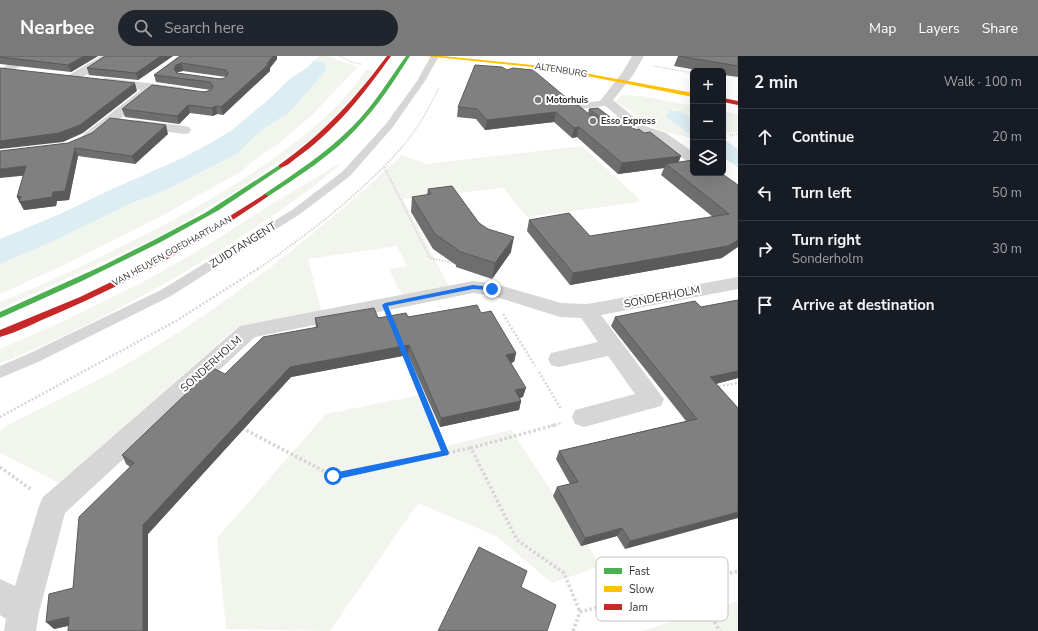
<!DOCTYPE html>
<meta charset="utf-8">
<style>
body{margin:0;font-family:"Nunito Sans",sans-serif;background:#20242c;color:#f1f3f6}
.controls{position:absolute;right:12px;top:12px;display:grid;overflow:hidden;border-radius:6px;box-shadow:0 4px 16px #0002}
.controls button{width:36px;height:36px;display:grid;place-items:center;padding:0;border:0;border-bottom:1px solid #363941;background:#171b24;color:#f1f3f6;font:20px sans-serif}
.stop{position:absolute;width:12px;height:12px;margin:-9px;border:3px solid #1a73e8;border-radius:50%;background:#fff}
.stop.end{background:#1a73e8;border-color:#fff;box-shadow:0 1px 4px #0008}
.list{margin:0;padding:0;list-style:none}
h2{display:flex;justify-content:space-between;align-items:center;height:52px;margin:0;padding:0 16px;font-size:17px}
h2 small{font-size:13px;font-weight:400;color:#9ea1a6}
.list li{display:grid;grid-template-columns:26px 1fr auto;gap:12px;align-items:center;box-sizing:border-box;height:56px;padding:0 16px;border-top:1px solid #363941}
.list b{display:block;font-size:15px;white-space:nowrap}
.list p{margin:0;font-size:13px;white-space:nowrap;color:#9ea1a6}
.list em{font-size:13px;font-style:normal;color:#9ea1a6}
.icon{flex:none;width:22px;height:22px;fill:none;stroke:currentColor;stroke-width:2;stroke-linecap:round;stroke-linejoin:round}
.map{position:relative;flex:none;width:738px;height:575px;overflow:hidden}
header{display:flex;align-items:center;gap:24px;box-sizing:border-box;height:56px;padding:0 20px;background:#7a7a7a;color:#fff}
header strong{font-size:19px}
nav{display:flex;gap:22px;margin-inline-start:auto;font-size:14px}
.search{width:280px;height:36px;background:#20242c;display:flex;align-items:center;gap:10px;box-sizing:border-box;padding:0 14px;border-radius:22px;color:#9ea1a6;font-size:15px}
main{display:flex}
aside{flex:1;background:#171b24}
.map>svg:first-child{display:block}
</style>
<header>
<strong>Nearbee</strong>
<div class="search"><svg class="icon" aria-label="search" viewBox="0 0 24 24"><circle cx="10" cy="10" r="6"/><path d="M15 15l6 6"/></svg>Search here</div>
<nav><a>Map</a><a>Layers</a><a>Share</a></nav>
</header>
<main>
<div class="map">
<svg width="738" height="575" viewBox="0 0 738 575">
<rect width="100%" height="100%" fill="#fff"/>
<!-- green -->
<path fill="#f2f5ed" d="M319,0H327L358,11L311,60L278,88L258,101L242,115L165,158L66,208L0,238V208L51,186L132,147L166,134L237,98L259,76L291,55L326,13L324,6L313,5Z
M366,14H374L369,23L318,78L244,130L164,178L0,253V246C43,229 85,209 126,188C182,161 235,131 285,94C316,71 344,47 366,14Z
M622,39L642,40L693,50V64C686,59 675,50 666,56L668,63L693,80V82L657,74L616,45Z
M723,55L738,58V76L723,77Z
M582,90L638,142L640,146L527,161L503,132L403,143L452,236L404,244L389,213L407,210L397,190L308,203L322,257L239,270L59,427L0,397V375L10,368C48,349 88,330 125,309C224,252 319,177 402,99L426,108Z
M344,105C320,127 293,146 266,164C184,221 93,269 0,308V293L62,266L145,225L211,187L265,152Z
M420,339L439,392L511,374L601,510L552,527L496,480L418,447L330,575L226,573L217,482L326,358Z
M738,545V575H641Z"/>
<!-- water -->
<path fill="#dcedf4" d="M313,5L324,6L327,13L291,55L259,76L237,98L166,134L132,147L51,186L0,208V183L60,158L108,135L180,103L211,87L232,74L267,45L291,22L308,11Z
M669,54L682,56L693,64V80L668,63L666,59Z
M723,83L738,93V111L723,101Z"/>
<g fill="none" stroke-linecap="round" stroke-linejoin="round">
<!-- path-far3 -->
<path stroke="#d6d6d6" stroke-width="1.5" stroke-dasharray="1 1" stroke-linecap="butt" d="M340,0L351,6L361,8
M654,10L693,17
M730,79L738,78
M401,92C417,74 429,53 439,31"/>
<!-- path-far2 -->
<path stroke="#d6d6d6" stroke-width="2" stroke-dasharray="1.5 1.5" stroke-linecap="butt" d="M384,111L430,202L454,207
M258,213C309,177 360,139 402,91"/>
<!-- path-far1 -->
<path stroke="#d6d6d6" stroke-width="2.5" stroke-dasharray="2 2" stroke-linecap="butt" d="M503,258L535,310
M404,296L435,370
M539,316L561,353
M715,331L738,327
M0,361L176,265L259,212
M551,370L561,367"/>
<!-- path -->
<path stroke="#d6d6d6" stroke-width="3.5" stroke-dasharray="2.5 2.5" stroke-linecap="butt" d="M434,369L446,397
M555,369L471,392L517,484L564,517L580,556
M242,372L333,420L471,392
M0,411L32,434
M690,528L720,575
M573,575L580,556L738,515"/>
<!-- lane -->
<path fill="#d6d6d6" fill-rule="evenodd" d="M431,0H439L425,25L392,72L350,120L300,158L171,240L38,306L0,322V310L28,298L161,234L292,154L342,116L386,68L417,25Z
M607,44L610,45L611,47L610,49L581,53L589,60L584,63L581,62L570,51L574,48Z"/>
<!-- street -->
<path fill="#d6d6d6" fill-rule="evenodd" d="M24,0H38L10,16H2L0,14L2,12Z
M101,0H115L77,25H69L67,22L69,19Z
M632,0H644L633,19L613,44L645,70L666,77L693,96V108L688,106L656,83L635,76L600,45L622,17Z
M106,22L180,31L184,32L186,35L184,38L180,39L152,35L150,39L94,84L89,85L84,84L82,81L84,78L141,34L102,29L100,26L102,23Z
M137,64L184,70L189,71L191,74L189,77L184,78L132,71L130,68L132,65Z
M738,221V233L601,259L664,343L661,350L584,371L575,368L572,361L575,354L635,338L608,300L559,311L551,309L548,303L551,297L598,286L581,262L560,261L490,239L473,237L255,281L65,457L39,556L36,575H4L6,563L0,559V523L15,530L39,450L43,441L240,270L473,225L492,227L561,247L587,248Z"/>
<!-- fast -->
<path fill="#4caf50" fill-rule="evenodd" d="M406,0H410C394,25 378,50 357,72C331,100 299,120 267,141H263V139C294,118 326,97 352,71C373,50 389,24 406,0Z
M281,108L284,110L283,111L219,154L159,187L82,225L0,262V256L102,210L154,184L205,157Z"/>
<!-- slow -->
<path fill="#ffc107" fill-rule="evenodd" d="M426,0H442L552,11L693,37V41L552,13Z"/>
<!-- jam -->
<path fill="#c62828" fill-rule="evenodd" d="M387,0H391C364,38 334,76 295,103C290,107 285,112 279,111V109C324,77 354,44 387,0Z
M723,42L738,45V49L723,46Z
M265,138L268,140L267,141C201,187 130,226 56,258C38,265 19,276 0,281V274L80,241L136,214L201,178Z"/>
</g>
<!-- wall -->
<path fill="#6e6e6e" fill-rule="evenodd" d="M0,0H98L71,16L0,8Z
M105,0H173L138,24L89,19L87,12Z
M180,0L277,3L270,12V15L223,59L217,58L213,60L190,57L179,68L125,61L122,53L211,34L156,26L154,19ZM183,15L226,21L225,22L220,23L177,17L178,16Z
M678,0H738V21L723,19V15H702L674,10Z
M575,49L596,64L597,65L588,57L589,53L609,64L636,74L678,106L738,129L722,202L570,229L527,175L529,164L590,180L713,161L661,119L664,112L618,118L577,81L572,82L554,66L485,74L476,63L457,61L458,51Z
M168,78L135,108L78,100L69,144L57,145L56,150L24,154L17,141L23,120L0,95Z
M428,133L479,167L511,196L492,223L456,211V209L433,193L411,156L412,141L427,139Z
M738,244V322L716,328L738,352L625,493L617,480L581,490L553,440L557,431L570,428L556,403L559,395L686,365L611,270L615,261L701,251Z
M481,257L516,297L514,306L511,307L523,341L520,342L521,345L519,354L440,371L408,299L291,321L148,478L68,570L54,573L130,411L126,408L122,399L225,318L316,272L315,262L408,261Z"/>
<!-- shaded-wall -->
<path fill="#5a5a5a" d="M84,0H98L71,16L68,9Z
M161,0H173L138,24L136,17Z
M273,0H277V3L270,12V15L223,59L221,51L267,8Z
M182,7L183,15L178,16L176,21L174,13L176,9Z
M135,27L137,35L83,77L63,86L0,93V85Z
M188,49L190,57L179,68L177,60Z
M216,50L217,58L213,60L212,52Z
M556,56L554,66L485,74L487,64Z
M610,61L609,65L599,66L601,62Z
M166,69L168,78L135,108L132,100Z
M579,71L577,81L572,82L574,72Z
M75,92L78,100L69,144L57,145L56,150L24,154L17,141Z
M681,100L677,110L666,108L664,112L618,118L622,107Z
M26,110L30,119L0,122V113Z
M514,181L511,196L492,223L495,207Z
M738,184V191L722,202L570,229L573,217Z
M409,289L408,299L291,321L148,478V575H143V469L290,311Z
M516,297L514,306L503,308L506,299Z
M738,315V322L704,331L710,321Z
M526,332L523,341L513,344L515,334Z
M521,345L519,354L440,371L441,362Z
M738,456V462L625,493L630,485Z
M622,472L617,480L581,490L585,482Z
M69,561L76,568L54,573L46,566Z"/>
<!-- building -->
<path fill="#808080" stroke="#5a5a5a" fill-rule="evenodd" d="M0,0H84L68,9L0,1Z
M105,0H161L136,17L87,12Z
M180,0H273L267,8H269L221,51L216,50L212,52L188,49L177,60L122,53L152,29L205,36L211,34L213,30L210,26L154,19ZM182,7L226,14L228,18L225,22L220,23L177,17L174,13L176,9Z
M679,0H738V10Z
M475,9L502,11L507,14L513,12L533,14L575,49H578L596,64L600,66L621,62L636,74L639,73L644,77L650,76L681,100L622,107L579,71L574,72L556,56L487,64L477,53L458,51Z
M0,12L135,27L80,69L59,77L0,85Z
M598,52L610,61L601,62L589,53Z
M110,62L166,69L132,100L75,92L65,135L53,136L52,141L19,146L21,140L17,141L26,110L0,113V95L68,87L92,77Z
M693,104V117H721L738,129V184L728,190L573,217L529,164L569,157L590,180L729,158L666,108Z
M452,130L479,167L488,173L514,181L495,207L458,195V194L435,178L412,141L431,138L428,133Z
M738,244V315L710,321L738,352V456L630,485L622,472L585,482L557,431L578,426L559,395L697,363L615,261L695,245L701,251Z
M477,249L481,257L491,255L516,297L506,299L526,332L515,334L521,345L441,362L409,289L290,311L143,469V575H68L69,561L46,566L49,538L73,532L79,461L134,407L122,399L213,312L225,318L263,281L318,271L315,262L374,252L378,262L406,257L408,261Z
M479,491L527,515L521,531L556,549L547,575H438Z"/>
<!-- route -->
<path fill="#1a73e8" d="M473,229L492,231L495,233L492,234L473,233L388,250L449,397L448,399L333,424L330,423L329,420L333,417L441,395L382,249L385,247Z"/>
<!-- markers -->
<g fill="#7a7a7a" stroke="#fff" stroke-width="1.5">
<circle cx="538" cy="44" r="4"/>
<circle cx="593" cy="65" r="4"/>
</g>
<g text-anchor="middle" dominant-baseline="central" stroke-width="4" stroke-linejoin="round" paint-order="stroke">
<!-- far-street labels -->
<g font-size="9" fill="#323232" stroke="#fff">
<text transform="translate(561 14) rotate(9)">ALTENBURG</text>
<text transform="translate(172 195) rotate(-29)">VAN HEUVEN GOEDHARTLAAN</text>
</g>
<!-- far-poi labels -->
<g font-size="9" font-weight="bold" fill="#323232" stroke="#fff" text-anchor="start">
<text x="546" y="44">Motorhuis</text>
<text x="601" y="65">Esso Express</text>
</g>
<!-- street labels -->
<g font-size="11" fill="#323232" stroke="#fff">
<text transform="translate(243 189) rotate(-32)">ZUIDTANGENT</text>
<text transform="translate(662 241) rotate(-11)">SONDERHOLM</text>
<text transform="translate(211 308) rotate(-42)">SONDERHOLM</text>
</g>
</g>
<!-- legend -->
<rect x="596" y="501" width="132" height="64" rx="6" fill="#fff" stroke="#c2c2c2" stroke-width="1"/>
<rect x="604" y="512" width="18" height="6" fill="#4caf50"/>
<rect x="604" y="530" width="18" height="6" fill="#ffc107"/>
<rect x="604" y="548" width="18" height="6" fill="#c62828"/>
<g font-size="11" fill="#323232">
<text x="629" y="519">Fast</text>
<text x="629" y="537">Slow</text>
<text x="629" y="555">Jam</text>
</g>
</svg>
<div class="controls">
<button>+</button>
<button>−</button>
<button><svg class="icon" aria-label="layers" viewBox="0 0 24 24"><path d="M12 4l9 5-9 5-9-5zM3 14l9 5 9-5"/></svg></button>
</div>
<div class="stop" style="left:333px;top:420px"></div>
<div class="stop end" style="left:492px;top:233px"></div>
</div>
<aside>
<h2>2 min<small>Walk · 100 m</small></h2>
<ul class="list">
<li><svg class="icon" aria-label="ahead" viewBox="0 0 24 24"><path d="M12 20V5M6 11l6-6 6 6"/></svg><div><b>Continue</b></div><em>20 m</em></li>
<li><svg class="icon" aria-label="left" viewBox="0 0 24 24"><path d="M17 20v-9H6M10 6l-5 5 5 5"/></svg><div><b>Turn left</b></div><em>50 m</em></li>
<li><svg class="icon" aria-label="right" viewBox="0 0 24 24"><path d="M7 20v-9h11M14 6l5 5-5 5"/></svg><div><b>Turn right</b><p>Sonderholm</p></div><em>30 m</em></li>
<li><svg class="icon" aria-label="arrive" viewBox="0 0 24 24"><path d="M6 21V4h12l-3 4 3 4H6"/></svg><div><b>Arrive at destination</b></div></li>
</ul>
</aside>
</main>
